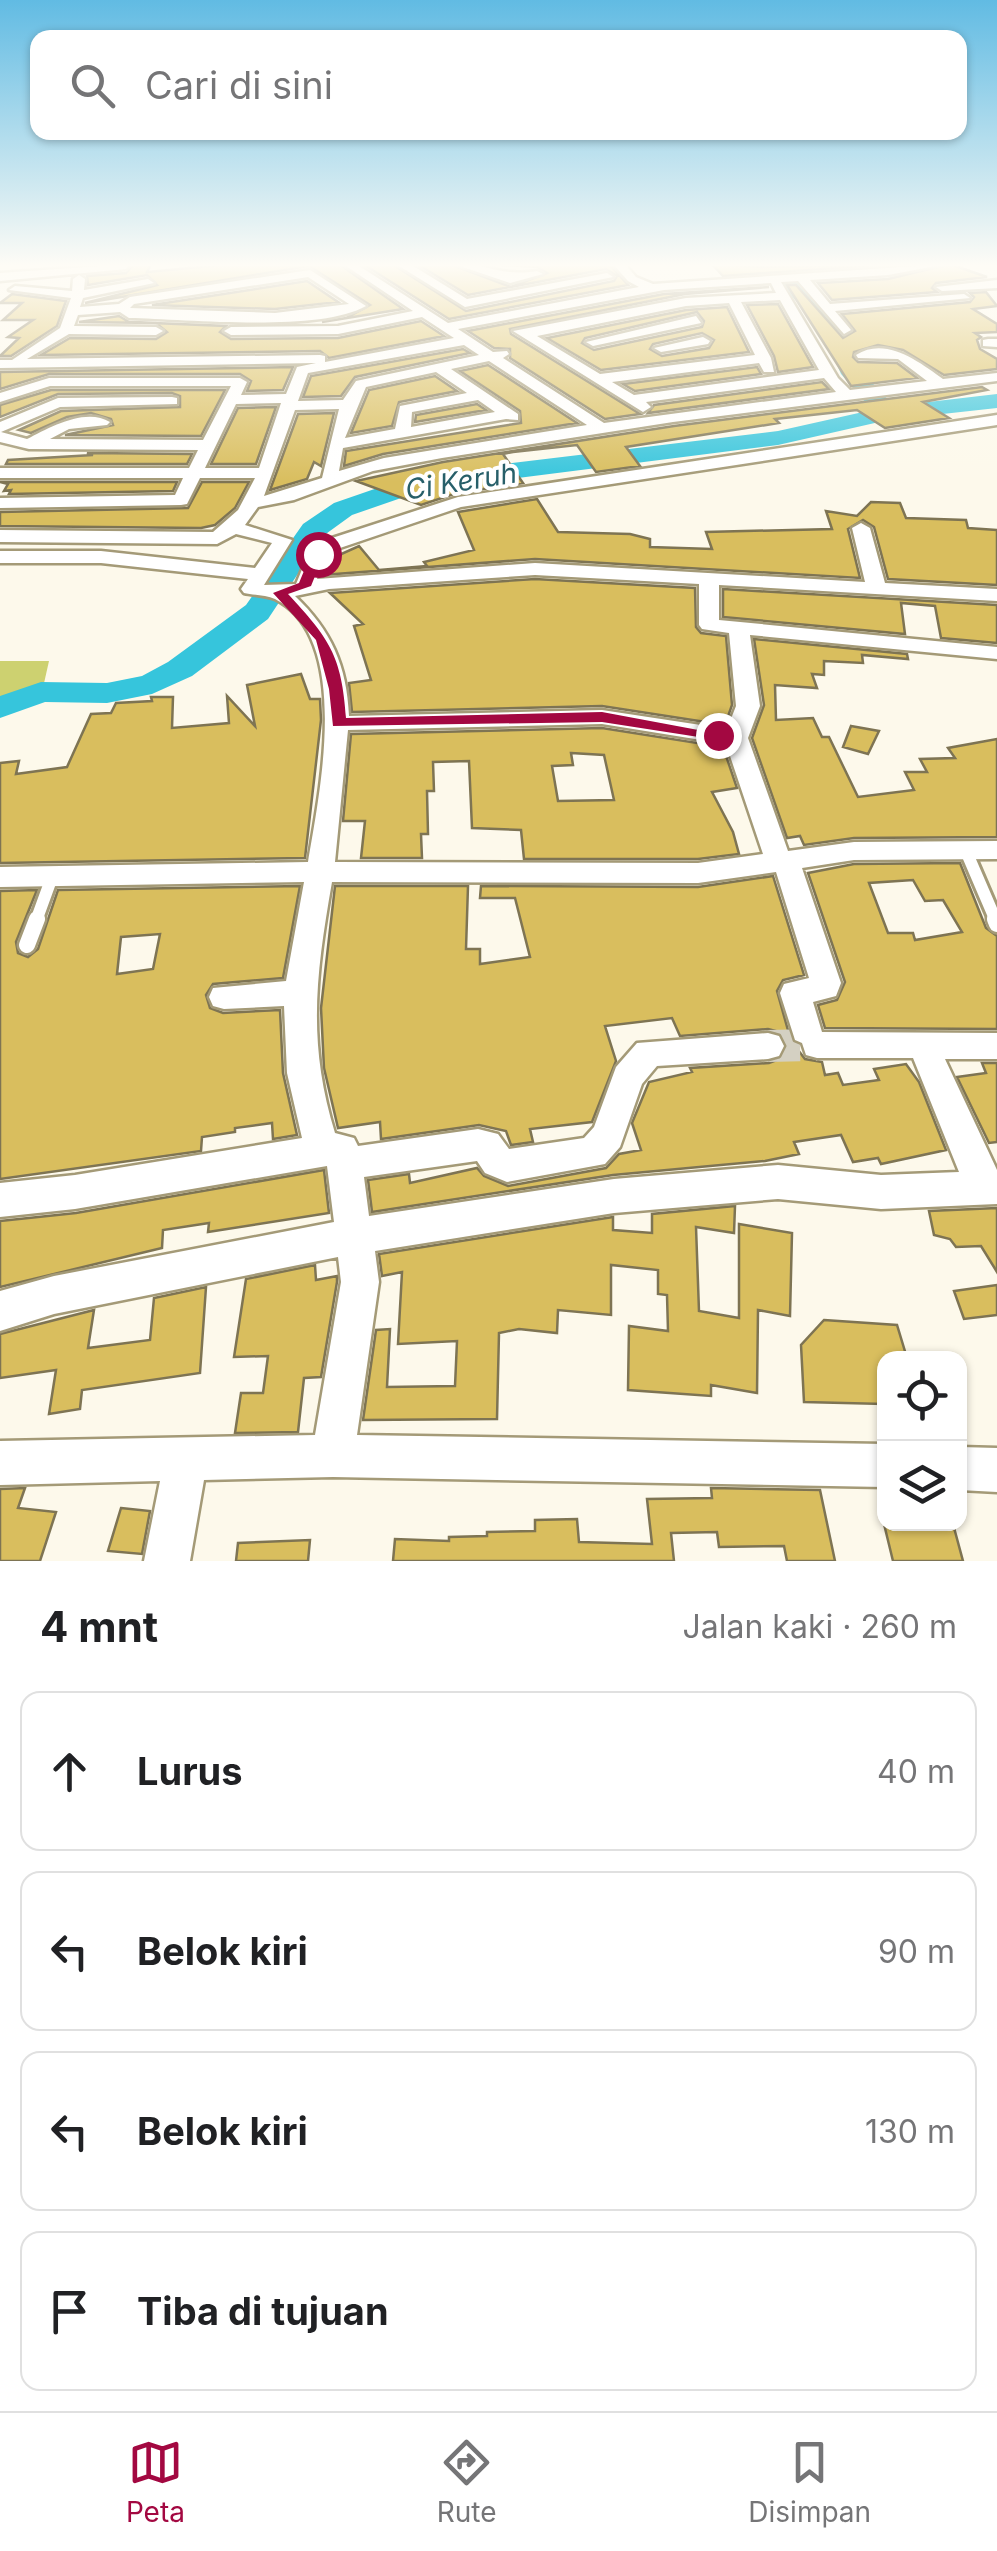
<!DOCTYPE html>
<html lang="id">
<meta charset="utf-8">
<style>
body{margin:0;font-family:Inter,sans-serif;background:#f6f6f6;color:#202124}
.controls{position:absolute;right:30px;bottom:30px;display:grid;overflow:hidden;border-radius:20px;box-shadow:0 2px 8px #0004}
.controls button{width:90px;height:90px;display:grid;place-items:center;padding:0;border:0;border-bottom:2px solid #e0e0e0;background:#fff;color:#202124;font:50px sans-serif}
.stop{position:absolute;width:30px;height:30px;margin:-22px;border:8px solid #a30841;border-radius:50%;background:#fff}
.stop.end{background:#a30841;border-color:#fff;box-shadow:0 2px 10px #0008}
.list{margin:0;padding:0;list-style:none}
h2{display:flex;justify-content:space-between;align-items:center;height:130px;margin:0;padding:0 40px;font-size:42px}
h2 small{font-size:32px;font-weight:400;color:#757577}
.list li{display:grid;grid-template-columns:65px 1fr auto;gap:30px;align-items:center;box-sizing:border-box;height:160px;margin:0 20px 20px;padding:0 20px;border:2px solid #e0e0e0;border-radius:20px}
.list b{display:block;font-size:38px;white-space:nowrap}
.list em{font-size:32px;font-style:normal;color:#757577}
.icon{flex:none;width:55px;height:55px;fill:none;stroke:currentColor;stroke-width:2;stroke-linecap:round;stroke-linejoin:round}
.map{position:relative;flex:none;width:997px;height:1561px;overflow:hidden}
.search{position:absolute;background:#fff;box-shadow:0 2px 8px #0004;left:30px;right:30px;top:30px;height:110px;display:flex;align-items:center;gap:25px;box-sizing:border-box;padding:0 35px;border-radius:20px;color:#757577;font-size:38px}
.sheet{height:850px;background:#fff}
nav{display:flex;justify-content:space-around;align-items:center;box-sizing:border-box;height:140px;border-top:2px solid #e0e0e0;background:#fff;font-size:28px;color:#757577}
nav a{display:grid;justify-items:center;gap:5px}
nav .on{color:#a30841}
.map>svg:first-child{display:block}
</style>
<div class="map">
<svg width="997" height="1561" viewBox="0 0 997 1561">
<rect width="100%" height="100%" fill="#fdf9eb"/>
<!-- forest -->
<path fill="#cdd170" d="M0,661H49L40,701L0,713Z"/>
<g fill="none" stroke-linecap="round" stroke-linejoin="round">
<!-- river -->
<path fill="#36c5dc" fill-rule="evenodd" d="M773,264H789L801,285L838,321L862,372L894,406L997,394V408L888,420L778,445L471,484L404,497L352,515L323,536L268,619L192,676L152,694L107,703L45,702L0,718V696L41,682L107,683L142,676L168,662L246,605L303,524L334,503L389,484L471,468L778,431L872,410L841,374L819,323L787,292Z"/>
</g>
<!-- building -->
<path fill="#d9be5e" stroke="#7e7453" stroke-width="2.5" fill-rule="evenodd" d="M134,264L150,266L147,272L231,264H339L403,309L322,322L346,318L370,305L309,266L85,303L157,285L147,275L88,285L87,276L126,273Z
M363,264H392L466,311L614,281L617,276L606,269L468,295L417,264H450L511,287L547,273L537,267L487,264H609L628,285L449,319Z
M712,264L761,267L894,264L723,276Z
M950,264L987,277L936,283L932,288L937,292L832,300L818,283L888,279Z
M307,281L338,302L275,309L152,305Z
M787,285H796L843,338L855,331L842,314L970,302L974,297L970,293L986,292L997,306L973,309L997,324V332L975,333L981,337L977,340L980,349L997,359V369L944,375L903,350L878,345L854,352L853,357L858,362L897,363L917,378L851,386Z
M769,287L685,294L510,329L511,334L640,414L605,419L510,358V349L494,348L468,331L664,294Z
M12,294L66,301L57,326L11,356H0L19,338L8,337L33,320H3L22,303H0Z
M778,304L813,367L778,372L774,356L747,305Z
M727,307L749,352L601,370L547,338L686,310ZM697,312L704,321L702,327L594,350L582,343L585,338ZM702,333L714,340L709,348L662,356L650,349L653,344Z
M119,316L129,322L226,326L220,332L231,339L338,338L421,321L444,336L329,358L320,351L41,355L70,338L156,339L167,332L156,323L79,322Z
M463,349L470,353L355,377L341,396L303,397L311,376Z
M488,365L577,423L383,454L344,466L346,451L521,423L520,411L460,371Z
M293,367L283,390L247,391L251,381L240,374H49L0,389V372Z
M757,367L761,374L635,391L623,384Z
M435,376L457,391L399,402L392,426L351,433L369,390Z
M822,382L829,389L648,413L654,405Z
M982,387L987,390L923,402L949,418L885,428L857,410L775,419L779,423L626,447L640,466L596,472L577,445L513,452L503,454L523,483L457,493L421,505L356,481L443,462L674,426Z
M51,390H225L201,436L65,435L113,425L111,419L91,413L67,417L31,433L19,430L61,411L180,407V396L172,393L58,394L0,417V405Z
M477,404L486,410L415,422L416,415Z
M276,407L256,464H211L238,408Z
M334,413L321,466L314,462L307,479L270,490L298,414Z
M87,453L192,454L187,464H6L8,460L93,455Z
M0,482H177L173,491L9,494L11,490L4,491L8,484Z
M202,482H249L235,508L215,525L201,528L0,526V512L188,508Z
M537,499L558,532L630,534L650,539V547L712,549L706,532L832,529L826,511L857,516L871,502L900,503L906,518L966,520L968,528L997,530V585L888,579L874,527L863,520L848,529L860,578L535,559L322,575L328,560L359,546L379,570L427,566L424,562L474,550L458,512Z
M535,579L695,588L696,627L701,633L726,636L732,705L725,725L602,706L352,712L349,683L371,680L354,626L363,624L330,593Z
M723,589L997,605V643L941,638L935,606L901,603L905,634L723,617Z
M754,639L907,654L908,659L862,655L863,663L824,661V675L812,674L817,688L775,685L776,720L813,718L822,737H829L858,797L914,790L905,772H927L920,759L955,758L948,748L997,739V837L854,838L804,845L800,836L787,838L752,738L764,705Z
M301,674L310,699H320L321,720L305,858L0,863V763L19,761L16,774L67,767L91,714L111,713L116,703L152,701L151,697H173L172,728L229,723L227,696L255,726L247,685Z
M851,726L879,731L868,754L843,747Z
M602,728L723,747L737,788L712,792L733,832L739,854L698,859H524L521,830L472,828L469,761L433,762L434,791H427L428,834H421L422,858H361L365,821H343L351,734ZM571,753L604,755L614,800L558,801L552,766L573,765Z
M960,863L986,928L997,936V1029L825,1028L818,1005L837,1000L845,982L808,873L854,864ZM913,880L925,901L943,900L962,932L915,940L913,933H888L869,883Z
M773,876L804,975L783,980L777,991L791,1041L805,1059L822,1062L825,1075L838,1073L843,1085L879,1080L874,1069L906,1064L919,1082L946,1150L881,1164L878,1158L853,1162L841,1135L794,1142L799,1154L765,1161L613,1175L372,1212L368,1180L409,1174L410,1183L477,1168L484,1176L508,1186L606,1168L619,1154L641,1150L632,1123L649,1082L692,1072L690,1068L769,1063L782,1058L787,1044L780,1032L768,1029L680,1036L672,1018L605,1026L616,1061L592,1122L530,1129L533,1142L511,1145L506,1131L479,1125L381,1139L380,1122L338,1128L324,1068L321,1008L335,886H468L466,949H480V964L530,957L515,898H480L481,886L698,887Z
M300,886L283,978L213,984L206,995L210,1008L223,1013L280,1010L283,1073L297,1135L273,1139L272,1123L235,1128V1132L202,1137L201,1151L0,1179V891L37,890L16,942L18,953L28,957L38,949L58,890ZM160,934L153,969L117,974L121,937Z
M982,1063H997V1142L989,1143L957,1077L986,1073Z
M324,1170L329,1213L208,1232L209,1223L163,1230L162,1248L0,1287V1221L76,1213Z
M735,1206L734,1233L696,1227L699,1311L739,1318V1224L792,1233L790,1316L758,1310L757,1393L711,1385V1396L628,1390L629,1326L668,1331L667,1295L658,1294V1270L611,1265V1315L558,1310L557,1333L519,1329L499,1333L497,1419L363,1420L376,1330L390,1329L387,1387L455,1386L457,1341L398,1344L402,1272L382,1276L379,1254L613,1217V1230L652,1233V1214Z
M997,1208V1272L981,1246L956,1247L950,1239L934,1235L929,1211Z
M315,1265L316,1280L337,1276V1282L321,1377L304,1378L298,1432L235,1433L241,1393H263L268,1356L234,1357L246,1279Z
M997,1285V1315L964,1319L954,1291Z
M206,1287L200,1373L82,1390L80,1409L49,1414L56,1370L0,1378V1334L94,1310L88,1348L150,1340L154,1298Z
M824,1320L897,1325L907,1358H884V1404L804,1402L801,1345Z
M25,1488L18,1508L56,1512L40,1561H0V1489Z
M711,1488L820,1490L835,1561H787L784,1546L719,1547L717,1532L671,1533L674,1561H393L395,1539L449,1541V1537L487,1536V1532L535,1531V1520L577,1519L579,1542L652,1544L647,1499L712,1498Z
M121,1508L150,1511L142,1554L108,1551Z
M884,1524H953L963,1561H893Z
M310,1540L308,1561H236L238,1543Z"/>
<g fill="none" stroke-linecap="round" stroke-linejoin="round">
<!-- street-tunnel -->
<path stroke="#d4d0c2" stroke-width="32" stroke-dasharray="32 16" stroke-linecap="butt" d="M768,1046L817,1045"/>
<!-- lane-far1 casing -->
<g stroke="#a49a77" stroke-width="18">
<path id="lane-far1" d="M966,851L996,921
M36,921L52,877"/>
</g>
<!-- lane casing -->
<g stroke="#a49a77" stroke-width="21">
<path id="lane" d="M995,919L997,924
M27,945L37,919"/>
</g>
<!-- street casing -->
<g stroke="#a49a77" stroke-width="5">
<path id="street" d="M130,264L126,269L0,281V273Z
M343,264H356L448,323L639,287L628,281L613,264H625L636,277L653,284L946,264L888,275L810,280L830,304L964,294L970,298L835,311L851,330L844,334L798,281L781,282L838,378L850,390L927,381L898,359L858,358L856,355C886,336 919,362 943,379L997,373V381L673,422L442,458L373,471L294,500L258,507L245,525L292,540L264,585L296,584L310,550L326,540L458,497L997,415V425L461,507L340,548L325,557L317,579L535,563L865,582L852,528L861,523L870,528L885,583L997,589V601L719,585V620L997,647V659L750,635L760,706L748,738L788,851L854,842L997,841V859L854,860L802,868L841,983L836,996L813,1002L822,1032L997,1033V1059H945L997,1170V1204L881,1209L778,1199L614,1213L375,1251L379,1282L357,1435L884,1444V1487L333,1477L204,1480L190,1561H144L160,1481L0,1485V1441L315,1435L341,1282L338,1257L54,1314L0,1331V1291L54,1276L334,1222L327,1166L75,1209L0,1217V1183L75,1175L302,1138L287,1073L284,1006L224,1009L213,1006L209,997L213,988L286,981L304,882L0,887V867L308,862C319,795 353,638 275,599C266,595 253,595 244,593L241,589L248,579L101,563H0V551H101L255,568L272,543L236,534L217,544L0,542V530L213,532L238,510L255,478H200L187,504L181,505L0,508V498L175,495L183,478H0V468H189L198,450L29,449L0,442V422L58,398L172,397L177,398V404L60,407L1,432L27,439C50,427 86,407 110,422L107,425L69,429L50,439L203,440L231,386H50L0,402V393L49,378H240L247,382L241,395L286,394L297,367L316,363L0,368V360H12L60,328L71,298L9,290L15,286L72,291L73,279L79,275L85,279L84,290L148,279L154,283L83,298L80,307L119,304L130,297L310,270L366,306C319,333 186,319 129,318L120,312L78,315L74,326L156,327L163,331L156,335L69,334L27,359L320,355L325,356V362L454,338L422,317L338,334L231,335L224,331L231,327L338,326L413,311ZM308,277L349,304L275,313L130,308L134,304ZM771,283L776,293L686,298L513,331L643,412L651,407L646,402L824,378L836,392L604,423L503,358L509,354L507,351L493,352L458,329L664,290ZM780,300L819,370L634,395L612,382L759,363L764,372H774L771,358L741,302ZM729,303L755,355L600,374L537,336L686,306ZM464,345L479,355L356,381L343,400L298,401L308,373ZM489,361L587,425L384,458L339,471L343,448L506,419L518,420V414L451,369ZM436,372L467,393L400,406L395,429L345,438L366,387ZM478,400L495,412L411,427L412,412ZM281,403L259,468H205L236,404ZM339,409L322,478L264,496L295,410ZM535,575L699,584V625L702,629L729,633L736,706L727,729L602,710L349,716C347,666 331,630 295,596L329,589ZM602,724L726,744L763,854L698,863L335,862L348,730ZM776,872L809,978L784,984L780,993L795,1040L802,1043L806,1055L817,1058H913L959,1172L881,1175L778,1165L614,1179L369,1216L364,1177L477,1161L485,1173L507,1182L605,1164L620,1147L642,1084L657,1066L768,1059L779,1056L784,1046L779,1036L768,1033L637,1043L616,1067L594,1127L584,1138L509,1149L498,1134L478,1129L358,1146L354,1138L335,1133C307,1042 316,974 332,882L698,883Z
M396,264H410L467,299L607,273L613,277L465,307Z
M454,264C488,263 500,277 537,271L543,274L510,283Z
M997,280V288L942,291L936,287Z
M696,316L701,323L593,346L586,342Z
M703,337L710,341L708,344L661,352L654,348Z
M988,339H997V347L983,346V340Z
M960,1447L997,1448V1492L960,1490Z"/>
</g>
<!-- lane-far1 -->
<use href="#lane-far1" stroke="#fff" stroke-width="12"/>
<!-- lane -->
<use href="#lane" stroke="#fff" stroke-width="16"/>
<!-- street -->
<use href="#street" fill="#fff" fill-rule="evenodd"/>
</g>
<!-- sky -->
<linearGradient id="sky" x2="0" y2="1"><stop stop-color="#61bbe3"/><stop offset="0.55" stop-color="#fefcf6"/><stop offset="1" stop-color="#fefcf6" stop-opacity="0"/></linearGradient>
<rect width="997" height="482" fill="url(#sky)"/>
<!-- route -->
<path fill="#a30841" d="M318,551L324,554L311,586L288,594C329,638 342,656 346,718L602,712L725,735L718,740L602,722L333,726L329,689L316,640L273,593L299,583L311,554Z"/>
<g text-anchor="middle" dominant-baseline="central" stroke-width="8" stroke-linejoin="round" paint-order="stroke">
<!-- far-water labels -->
<g font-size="28" font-style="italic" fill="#275f69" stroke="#fff">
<text transform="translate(461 481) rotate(-9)">Ci Keruh</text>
</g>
</g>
</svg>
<div class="controls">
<button><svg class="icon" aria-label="locate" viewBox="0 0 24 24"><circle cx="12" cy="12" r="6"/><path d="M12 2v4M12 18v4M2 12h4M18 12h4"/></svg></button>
<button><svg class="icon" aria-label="layers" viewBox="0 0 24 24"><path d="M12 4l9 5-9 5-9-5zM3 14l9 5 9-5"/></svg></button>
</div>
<div class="stop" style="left:318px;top:554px"></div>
<div class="stop end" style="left:718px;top:735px"></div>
<div class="search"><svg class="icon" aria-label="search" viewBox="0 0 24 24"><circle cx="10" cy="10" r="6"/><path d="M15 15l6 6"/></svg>Cari di sini</div>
</div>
<section class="sheet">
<h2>4 mnt<small>Jalan kaki · 260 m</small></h2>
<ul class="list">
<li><svg class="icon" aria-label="ahead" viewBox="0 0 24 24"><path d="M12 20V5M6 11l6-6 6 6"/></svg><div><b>Lurus</b></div><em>40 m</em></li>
<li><svg class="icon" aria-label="left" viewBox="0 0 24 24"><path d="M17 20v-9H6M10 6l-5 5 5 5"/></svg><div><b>Belok kiri</b></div><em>90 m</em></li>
<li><svg class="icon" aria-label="left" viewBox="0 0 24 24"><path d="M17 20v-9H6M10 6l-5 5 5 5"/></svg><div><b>Belok kiri</b></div><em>130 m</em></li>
<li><svg class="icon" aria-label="arrive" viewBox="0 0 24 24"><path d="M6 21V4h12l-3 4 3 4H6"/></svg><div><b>Tiba di tujuan</b></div></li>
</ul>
</section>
<nav>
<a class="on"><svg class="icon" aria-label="map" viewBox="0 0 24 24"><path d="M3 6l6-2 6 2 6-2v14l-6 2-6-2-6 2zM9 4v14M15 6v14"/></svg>Peta</a>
<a><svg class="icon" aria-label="directions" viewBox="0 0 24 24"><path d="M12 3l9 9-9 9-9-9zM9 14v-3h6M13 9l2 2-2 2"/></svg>Rute</a>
<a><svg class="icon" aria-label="saved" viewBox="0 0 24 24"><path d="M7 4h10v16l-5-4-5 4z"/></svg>Disimpan</a>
</nav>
